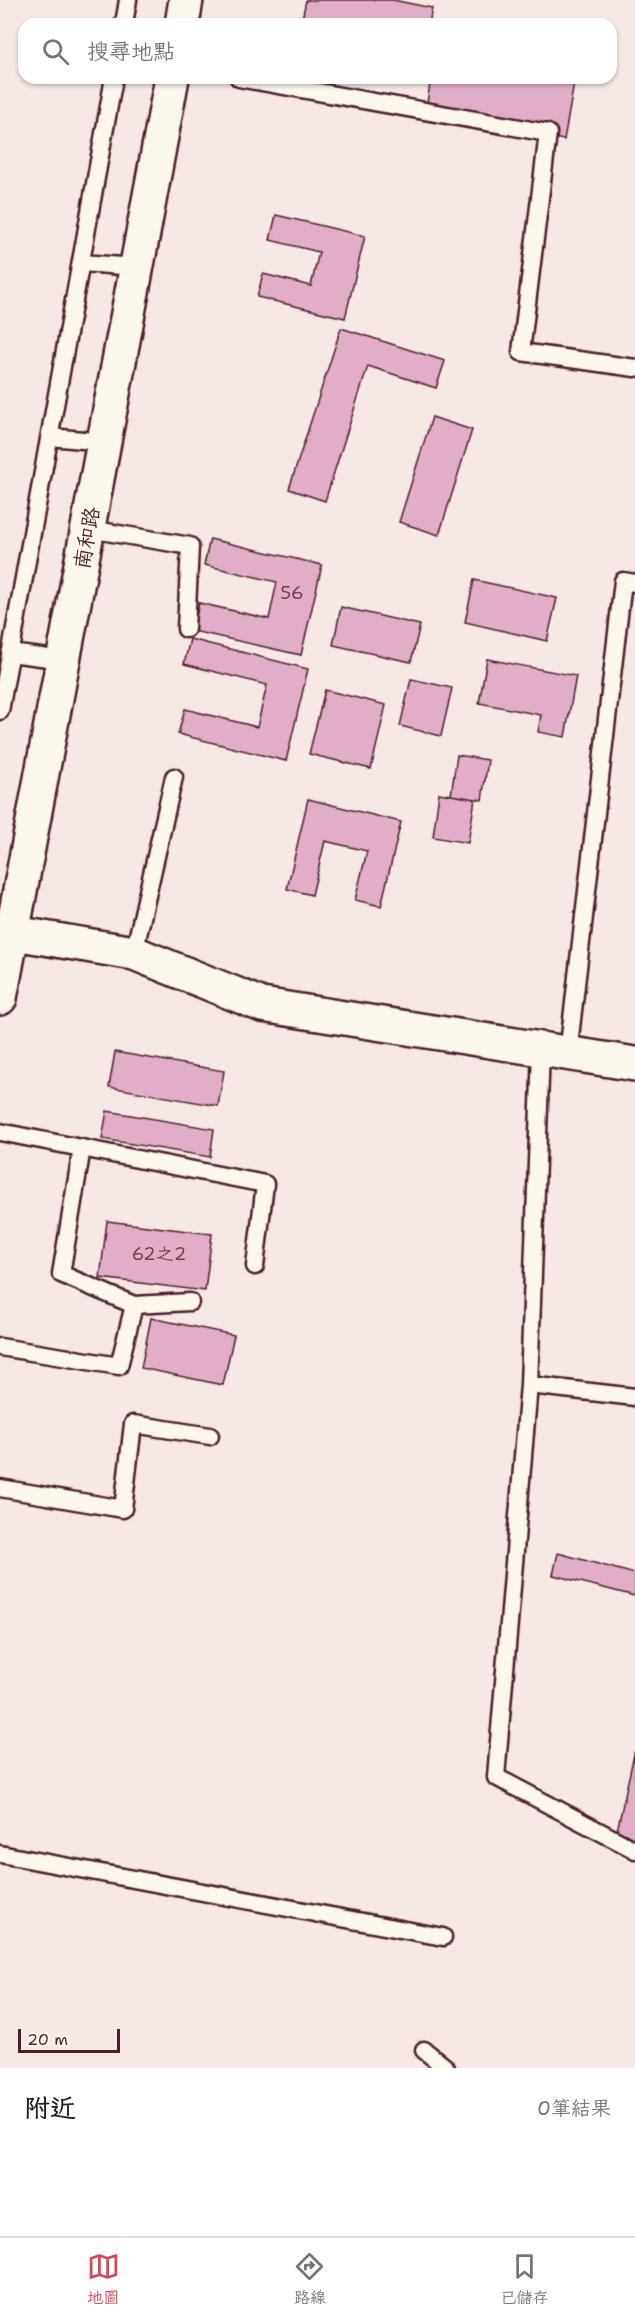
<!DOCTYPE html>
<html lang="zh-TW">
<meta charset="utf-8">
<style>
body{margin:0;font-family:"Shantell Sans","LXGW WenKai TC",sans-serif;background:#f2f2f2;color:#222}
.scale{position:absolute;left:18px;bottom:15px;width:102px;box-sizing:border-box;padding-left:6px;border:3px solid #4a1f2b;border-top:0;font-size:16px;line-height:21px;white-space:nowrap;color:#4a1f2b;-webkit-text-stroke:4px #fbf7ec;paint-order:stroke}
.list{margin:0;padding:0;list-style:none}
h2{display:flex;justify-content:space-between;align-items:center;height:78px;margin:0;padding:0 24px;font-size:26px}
h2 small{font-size:20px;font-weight:400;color:#767676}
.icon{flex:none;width:33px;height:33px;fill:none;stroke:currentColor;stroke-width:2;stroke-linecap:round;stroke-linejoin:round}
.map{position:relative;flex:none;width:635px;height:2068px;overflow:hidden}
.search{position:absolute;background:#fff;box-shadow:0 2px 4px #0004;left:18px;right:18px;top:18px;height:66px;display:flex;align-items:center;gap:15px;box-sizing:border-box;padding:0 21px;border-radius:18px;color:#767676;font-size:22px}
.sheet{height:168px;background:#fff}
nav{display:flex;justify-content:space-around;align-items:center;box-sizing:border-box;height:84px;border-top:2px solid #e0e0e0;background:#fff;font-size:16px;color:#767676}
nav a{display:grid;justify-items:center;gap:3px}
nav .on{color:#d1495b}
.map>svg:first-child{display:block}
</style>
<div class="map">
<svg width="635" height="2068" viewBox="0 0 635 2068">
<rect width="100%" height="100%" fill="#f6e8e5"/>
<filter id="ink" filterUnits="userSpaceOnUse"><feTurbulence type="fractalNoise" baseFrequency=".0167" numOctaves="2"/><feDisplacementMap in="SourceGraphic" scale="12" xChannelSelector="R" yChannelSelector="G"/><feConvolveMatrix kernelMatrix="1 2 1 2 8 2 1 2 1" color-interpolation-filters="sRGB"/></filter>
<g filter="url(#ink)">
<!-- building -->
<path fill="#e1adc7" stroke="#4a1f2b" stroke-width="1.5" d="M306,0H393L432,8L429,24H301Z
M431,78H575L564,140L425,115Z
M276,215L365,236L345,318L257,297L263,274L311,286L319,252L270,240Z
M341,328L445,361L436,388L368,366L325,501L289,489Z
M432,417L472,430L439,535L399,522Z
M210,539L322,565L301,655L193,631L199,603L269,619L277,582L204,565Z
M474,580L557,598L547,641L465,622Z
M341,607L420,625L411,662L333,645Z
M190,639L308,669L286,761L178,734L185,709L257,727L267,685L184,664Z
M487,659L576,676L565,737L538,732L541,715L479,703Z
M411,679L452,688L441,736L400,726Z
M325,690L386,705L371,769L309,754Z
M457,755L488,760L482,800L451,795Z
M439,793L475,799L468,843L433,837Z
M308,799L401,822L381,906L355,900L367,851L325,841L312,895L287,889Z
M115,1052L224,1071L218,1106L109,1087Z
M107,1111L214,1129L210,1157L102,1139Z
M107,1221L212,1234L205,1291L100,1278Z
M151,1318L234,1335L223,1385L141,1368Z
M558,1553L635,1574V1596L553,1575Z
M635,1750V1849L614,1844Z"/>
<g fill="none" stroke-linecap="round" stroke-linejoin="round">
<!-- service casing -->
<g stroke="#4a1f2b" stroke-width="21">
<path id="service" d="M124,24L128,0
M239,78L548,133L521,352L635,368
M81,263L137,267
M50,437L105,442
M89,529L190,546L186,629
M10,653L64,660
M0,711L114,78
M134,953L174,777
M541,1050L529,1385L496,1777L635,1850
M568,1054L623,581L635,583
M0,1132L265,1184L255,1266
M82,1148L61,1274L134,1305
M0,1347L119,1366L134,1305L190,1302
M529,1385L635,1397
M0,1488L123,1509L133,1424L210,1436
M0,1854L443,1937
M424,2050L446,2068"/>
</g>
<!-- tertiary casing -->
<g stroke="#4a1f2b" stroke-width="38">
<path id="tertiary" d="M14,933L134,953L262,1005L635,1064"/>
</g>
<!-- secondary casing -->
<g stroke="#4a1f2b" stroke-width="38">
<path id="secondary" d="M182,24L186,0
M0,998L172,78"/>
</g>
<!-- service -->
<use href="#service" stroke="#fbf7ec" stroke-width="16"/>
<!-- tertiary -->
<use href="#tertiary" stroke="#fbf7ec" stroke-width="33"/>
<!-- secondary -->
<use href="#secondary" stroke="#fbf7ec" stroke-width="33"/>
</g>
</g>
<g text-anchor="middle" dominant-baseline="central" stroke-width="4.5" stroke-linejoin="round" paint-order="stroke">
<!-- number labels -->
<g font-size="18" fill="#704252">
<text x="292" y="593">56</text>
<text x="159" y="1254">62之2</text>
</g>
<!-- street labels -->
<g font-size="21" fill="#4a1f2b" stroke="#fbf7ec">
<text transform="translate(87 538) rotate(-80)">南和路</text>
</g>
</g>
</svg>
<div class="scale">20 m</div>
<div class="search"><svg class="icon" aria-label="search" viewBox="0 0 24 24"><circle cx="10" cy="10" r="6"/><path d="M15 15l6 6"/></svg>搜尋地點</div>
</div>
<section class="sheet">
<h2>附近<small>0筆結果</small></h2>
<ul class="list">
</ul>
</section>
<nav>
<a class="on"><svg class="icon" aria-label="map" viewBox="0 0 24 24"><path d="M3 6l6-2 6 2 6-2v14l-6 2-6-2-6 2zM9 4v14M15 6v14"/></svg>地圖</a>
<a><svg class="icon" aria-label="directions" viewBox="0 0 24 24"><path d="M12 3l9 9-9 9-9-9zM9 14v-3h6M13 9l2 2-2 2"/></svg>路線</a>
<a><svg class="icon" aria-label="saved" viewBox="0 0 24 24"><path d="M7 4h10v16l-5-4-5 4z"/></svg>已儲存</a>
</nav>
